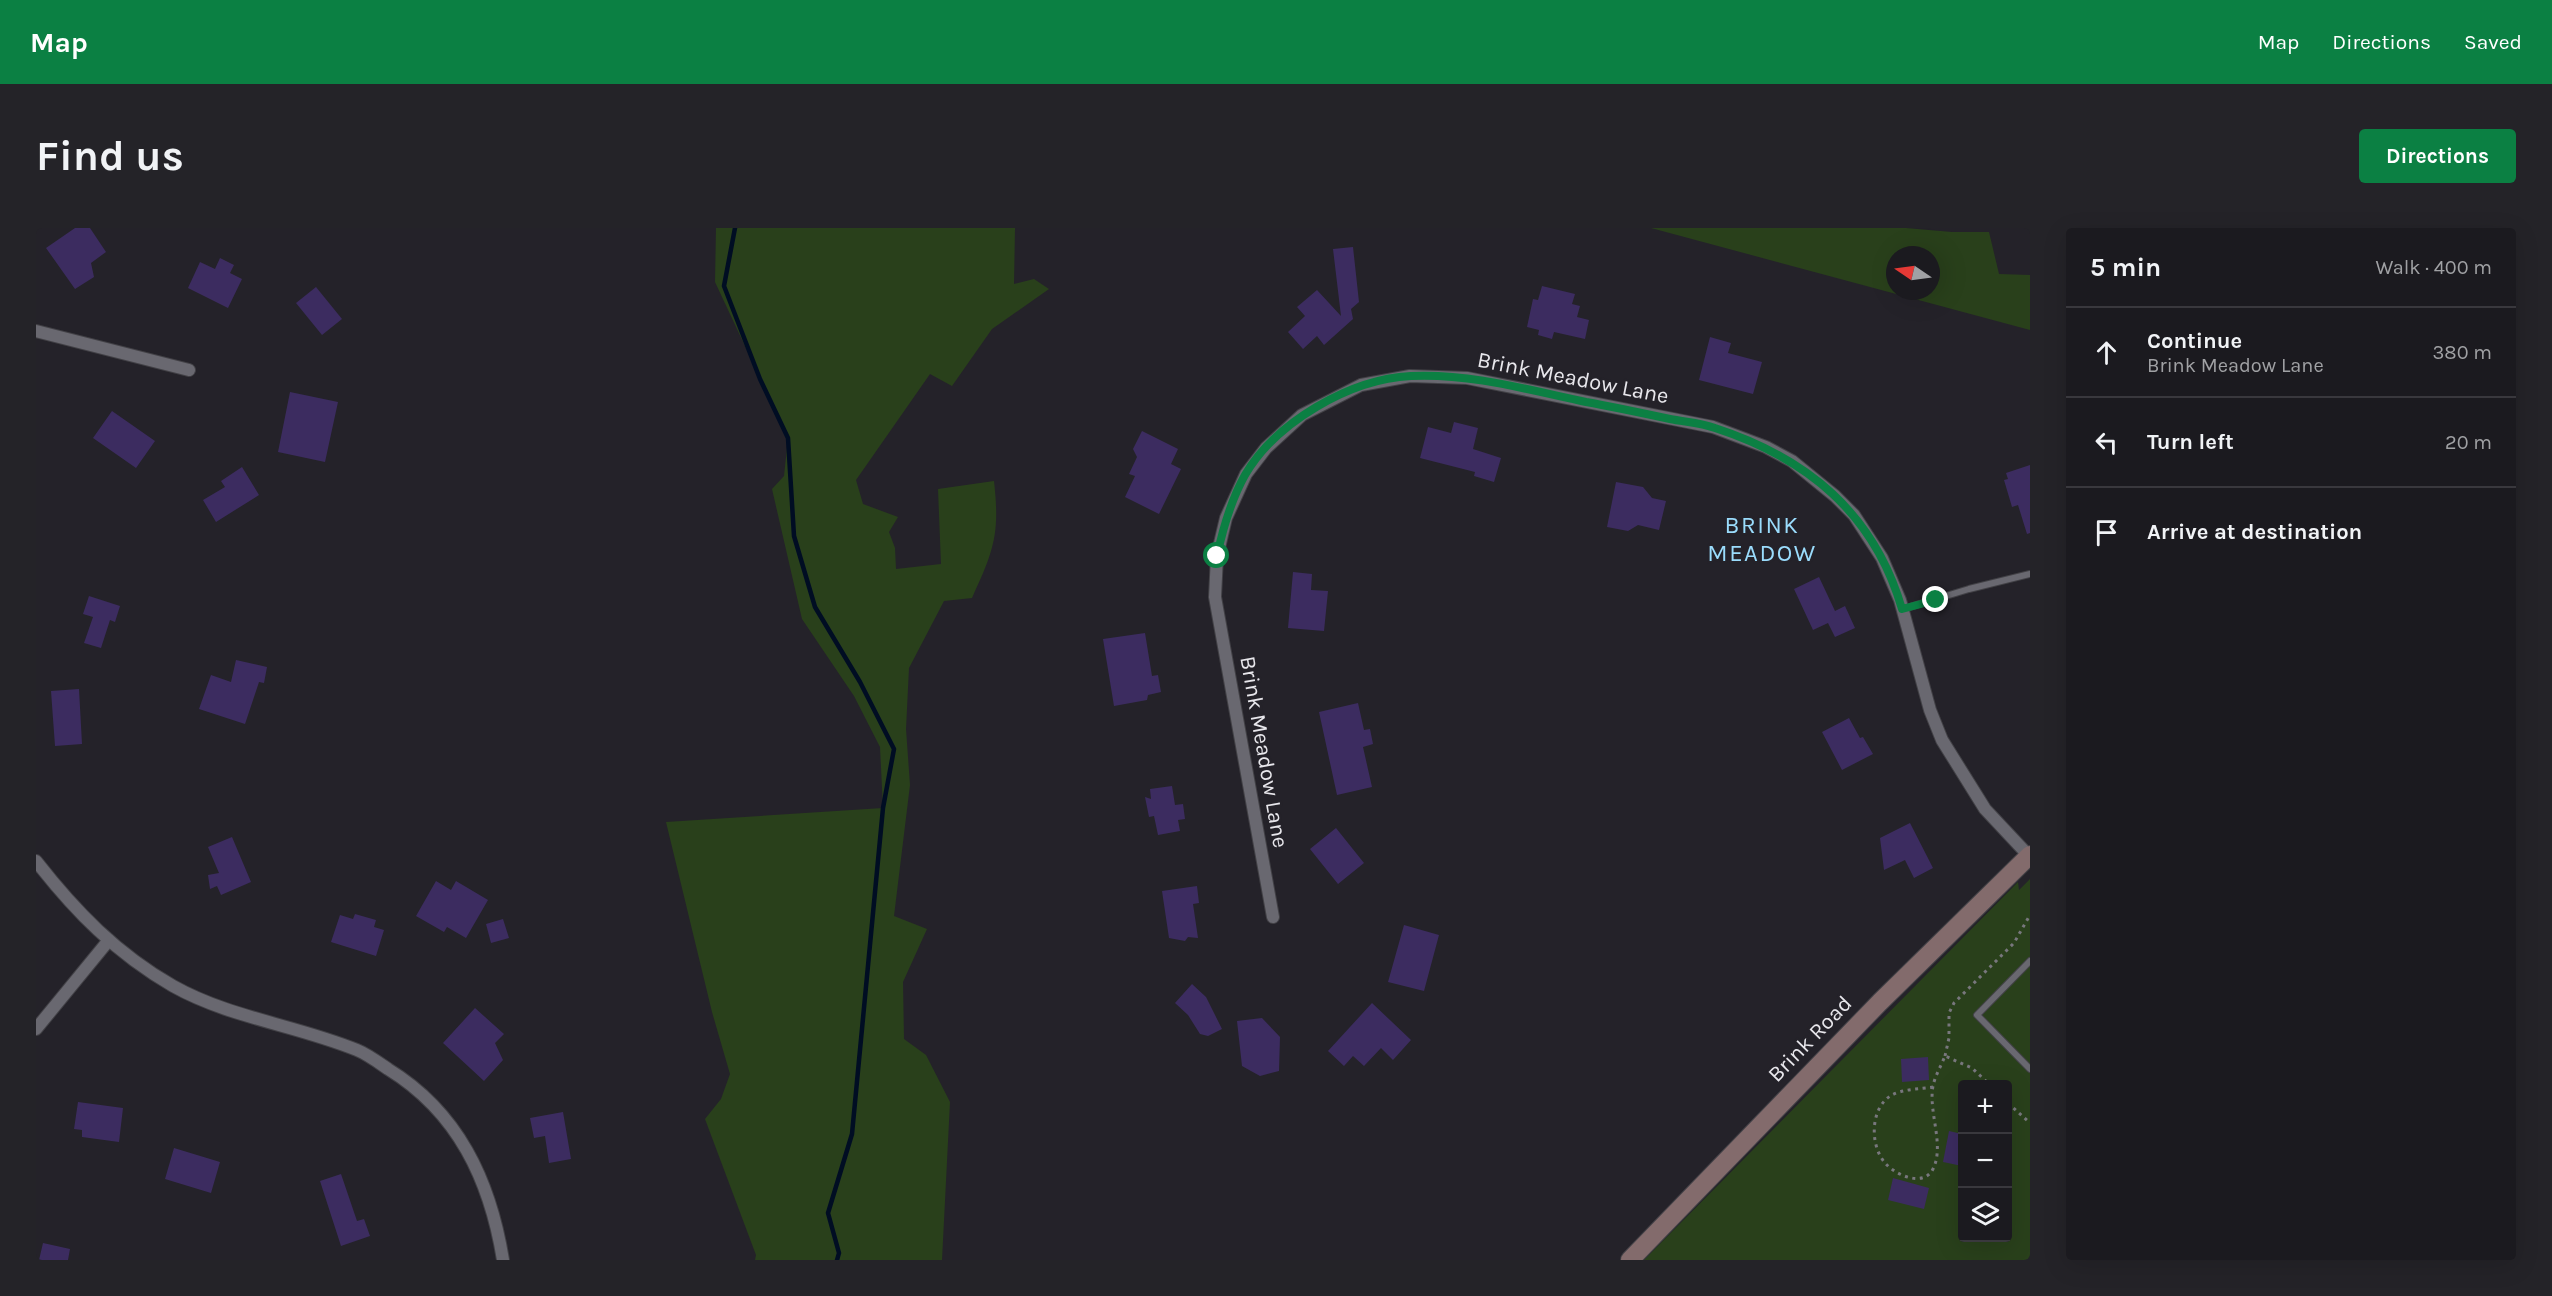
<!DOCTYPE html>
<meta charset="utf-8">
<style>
body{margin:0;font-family:Karla,sans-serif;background:#242328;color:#f1f3f6}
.controls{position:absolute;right:18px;bottom:18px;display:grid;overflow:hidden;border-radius:6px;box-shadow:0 6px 24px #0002}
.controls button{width:54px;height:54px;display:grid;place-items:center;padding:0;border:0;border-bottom:2px solid #39383d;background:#1b1a1f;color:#f1f3f6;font:30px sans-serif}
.compass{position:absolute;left:1850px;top:18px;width:54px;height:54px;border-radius:50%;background:#1b1a1f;box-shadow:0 6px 24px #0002;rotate:283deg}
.stop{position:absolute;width:18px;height:18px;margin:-14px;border:4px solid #0b8043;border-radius:50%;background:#fff}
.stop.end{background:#0b8043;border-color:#fff;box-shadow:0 2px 6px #0008}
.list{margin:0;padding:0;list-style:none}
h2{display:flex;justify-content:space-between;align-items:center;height:78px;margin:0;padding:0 24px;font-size:26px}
h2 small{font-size:20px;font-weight:400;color:#a0a1a4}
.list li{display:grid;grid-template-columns:39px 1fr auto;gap:18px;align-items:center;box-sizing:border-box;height:90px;padding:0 24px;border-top:2px solid #39383d}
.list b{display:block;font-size:22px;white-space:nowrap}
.list p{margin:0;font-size:20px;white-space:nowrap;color:#a0a1a4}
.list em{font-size:20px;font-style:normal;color:#a0a1a4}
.icon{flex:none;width:33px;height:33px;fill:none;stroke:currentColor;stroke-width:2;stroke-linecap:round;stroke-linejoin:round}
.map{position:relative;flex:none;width:1994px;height:1032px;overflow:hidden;border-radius:6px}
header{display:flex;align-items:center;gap:36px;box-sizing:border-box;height:84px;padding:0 30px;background:#0b8043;color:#fff}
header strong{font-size:28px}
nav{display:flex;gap:33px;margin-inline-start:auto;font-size:21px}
.intro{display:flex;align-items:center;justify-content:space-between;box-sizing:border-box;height:144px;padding:0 36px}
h1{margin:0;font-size:42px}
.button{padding:15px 27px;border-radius:6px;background:#0b8043;color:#fff;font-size:21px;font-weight:700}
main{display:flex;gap:36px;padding:0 36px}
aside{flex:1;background:#1b1a1f;border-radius:6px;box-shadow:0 6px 24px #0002}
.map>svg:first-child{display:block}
</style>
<header>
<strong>Map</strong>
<nav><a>Map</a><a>Directions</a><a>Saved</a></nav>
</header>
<div class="intro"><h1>Find us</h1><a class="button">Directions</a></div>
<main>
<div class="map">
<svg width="1994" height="1032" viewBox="0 0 1994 1032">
<rect width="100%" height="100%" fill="#242229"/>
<!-- green -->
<path fill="#29401b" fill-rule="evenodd" d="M680,0H979L978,56L998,51L1013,61L956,101L916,158L894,146L820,252L827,276L862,289L853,304L859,320L860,341L905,336L902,261L958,253C964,306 958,322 936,370L908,373L873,440L870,501L874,557L858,688L891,701L867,754L868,811L890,827L914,874L906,1032H719L720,1027L669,891L685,871L694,846L676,784L630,594L847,580L844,519L818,468L766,391L736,261L748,248L752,210L679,54Z
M1615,0H1870L1916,4H1953L1963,46L1994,47V102ZM1859,27H1895V63H1859Z
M1994,651V1032H1608L1982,654L1983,662ZM1926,856H1972V1010H1926Z"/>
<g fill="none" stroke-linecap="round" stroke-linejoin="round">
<!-- stream -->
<path stroke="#000d23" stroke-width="4.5" d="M699,0L688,58L724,151L752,210L758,308L779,379L824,454L858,521L847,580L816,906L792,985L803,1025L801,1032"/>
</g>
<!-- building -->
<path fill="#3c2c60" d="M39,0H54L70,24L55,35L58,49L39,61L10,20Z
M1317,19L1323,74L1315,81L1317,91L1288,117L1281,108L1267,121L1252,104L1269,88L1261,79L1281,62L1305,88L1297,21Z
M184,30L198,37L194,45L206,51L192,80L152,60L164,34L179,41Z
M1506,58L1539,66L1536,76L1544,78L1541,89L1553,92L1549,111L1518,104L1516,111L1502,107L1503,102L1491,99L1497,71L1502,72Z
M280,59L306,91L286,107L260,75Z
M1674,109L1695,115L1692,125L1726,134L1717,166L1663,152Z
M254,164L302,174L289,234L242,224Z
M76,183L119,213L100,240L57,210Z
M1418,194L1442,200L1437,221L1465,230L1458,254L1438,248L1439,244L1384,230L1392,199L1415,205Z
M1106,203L1142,221L1135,236L1145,241L1123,286L1089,269L1099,248L1093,246L1101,229L1097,221Z
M1994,237V305L1991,306L1982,277L1976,279L1968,252L1972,251L1970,245Z
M206,239L223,267L180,294L167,272L189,259L185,253Z
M1580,254L1607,259L1616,270L1630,273L1623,302L1602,297L1592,303L1571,299Z
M1257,344L1276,346L1275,362L1292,363L1288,403L1252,400Z
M1783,349L1799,383L1809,378L1819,400L1799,409L1792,395L1777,402L1758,361Z
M53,368L84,378L79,394L74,392L65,420L48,415L57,389L47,386Z
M1109,405L1116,448L1122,447L1125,464L1112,467L1111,472L1078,478L1067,411Z
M200,432L231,439L228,455L223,454L209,496L163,481L175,447L195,454Z
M43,461L46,516L19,518L15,463Z
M1322,475L1328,502L1334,501L1337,516L1327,519L1336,559L1301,567L1283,484Z
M1813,490L1824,510L1827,509L1837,526L1806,542L1786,504Z
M1136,558L1139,577L1147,576L1149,591L1142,592L1144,603L1122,607L1118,588L1113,589L1109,569L1115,571L1114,561Z
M1874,595L1897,640L1878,650L1869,632L1848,642L1844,610Z
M1300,600L1328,635L1302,656L1274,621Z
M196,609L215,654L185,667L181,658L174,661L172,647L183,645L172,619Z
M400,653L415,662L420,653L452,672L430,710L411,699L408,704L380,688Z
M1161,658L1163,675L1157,676L1162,710L1152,709L1149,713L1133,710L1126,663Z
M319,686L340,692L338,699L348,702L340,728L295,714L304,687L317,691Z
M467,691L473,710L455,715L450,696Z
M1368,697L1403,707L1388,763L1352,754Z
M1156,756L1170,769L1186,801L1172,808L1164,806L1152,787L1139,775Z
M1336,775L1375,812L1357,832L1345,820L1328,838L1317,828L1308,838L1292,823Z
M439,780L468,806L459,815L467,832L448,853L407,815Z
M1226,790L1244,809L1243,843L1224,848L1206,838L1201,793Z
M1892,829L1893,852L1866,854L1865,831Z
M42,874L87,880L83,914L46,909V902L38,901Z
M527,884L535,931L513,935L509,908L498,910L494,890Z
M1913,903L1926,906V938L1907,934Z
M138,920L184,934L175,965L129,951Z
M305,946L321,993L328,991L334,1008L305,1018L284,953Z
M1857,950L1893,960L1888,981L1852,972Z
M7,1015L34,1021L32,1032H3Z"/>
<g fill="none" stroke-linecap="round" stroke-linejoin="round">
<!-- lane casing -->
<g stroke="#424146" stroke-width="8">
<path id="lane" d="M1867,381L1933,361L1994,346
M1994,733L1941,787L1994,841"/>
</g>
<!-- street casing -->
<g stroke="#424146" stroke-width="14">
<path id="street" d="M0,103L153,142
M0,633C39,683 81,726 137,758C194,790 260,797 321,822C331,826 342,834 352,841C422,884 454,952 467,1032
M1237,689L1179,369L1181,328L1190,290L1210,246L1230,220L1266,187L1325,157L1374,148L1431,150L1677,199L1730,219L1756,233L1799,268L1818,287L1846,330L1864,372L1894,482L1906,512L1949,581L1993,628
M0,801L73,712"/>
</g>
<!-- secondary casing -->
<g stroke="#424146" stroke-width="20">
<path id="secondary" d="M1594,1032L1844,774L1994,627"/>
</g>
<!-- path -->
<path stroke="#78777d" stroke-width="3" stroke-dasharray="3 4.5" stroke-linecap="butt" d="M1909,828L1913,810V785L1918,775L1978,715L1994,687
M1897,859C1884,861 1867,861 1856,867C1834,879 1833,918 1850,936C1861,948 1888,959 1897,941C1909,917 1892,884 1897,858C1899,848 1905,838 1909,828L1936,840L1953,856
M1972,875L1994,895"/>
<!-- lane -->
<use href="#lane" stroke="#696870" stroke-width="6"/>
<!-- street -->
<use href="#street" stroke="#696870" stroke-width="12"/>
<!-- secondary -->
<use href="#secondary" stroke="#836b6c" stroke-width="18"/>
</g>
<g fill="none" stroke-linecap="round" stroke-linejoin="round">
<!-- route -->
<path stroke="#0b8043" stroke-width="8" d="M1181,328C1187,300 1195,272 1209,247C1240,194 1314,151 1375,148C1433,145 1493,162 1550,174C1578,179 1606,185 1634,191C1649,194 1665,195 1679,200C1771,230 1838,285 1866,381L1900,372"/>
</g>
<g text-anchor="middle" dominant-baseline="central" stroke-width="5" stroke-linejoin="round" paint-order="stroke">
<!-- street labels -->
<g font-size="22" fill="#e8e7ec" stroke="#242229">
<text transform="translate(1537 150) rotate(11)">Brink Meadow Lane</text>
<text transform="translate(1228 524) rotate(80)">Brink Meadow Lane</text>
<text transform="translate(1774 811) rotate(-46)">Brink Road</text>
</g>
<!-- neighbourhood labels -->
<g font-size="24" letter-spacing="1.5" fill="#9adcfc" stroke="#242229">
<text x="1726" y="297">BRINK<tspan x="1726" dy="28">MEADOW</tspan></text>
</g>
</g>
</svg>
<div class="controls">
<button>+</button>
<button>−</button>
<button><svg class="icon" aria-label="layers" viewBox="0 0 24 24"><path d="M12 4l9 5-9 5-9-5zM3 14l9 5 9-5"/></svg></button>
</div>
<svg class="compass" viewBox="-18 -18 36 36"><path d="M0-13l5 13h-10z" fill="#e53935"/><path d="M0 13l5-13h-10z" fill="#a0a1a4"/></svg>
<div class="stop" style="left:1181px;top:328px"></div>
<div class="stop end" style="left:1900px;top:372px"></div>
</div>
<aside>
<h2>5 min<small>Walk · 400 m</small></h2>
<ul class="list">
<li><svg class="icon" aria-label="ahead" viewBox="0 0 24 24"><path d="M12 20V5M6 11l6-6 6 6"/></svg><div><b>Continue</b><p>Brink Meadow Lane</p></div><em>380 m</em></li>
<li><svg class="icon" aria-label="left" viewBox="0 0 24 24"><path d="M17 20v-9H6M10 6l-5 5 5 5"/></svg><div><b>Turn left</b></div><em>20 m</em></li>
<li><svg class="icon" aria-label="arrive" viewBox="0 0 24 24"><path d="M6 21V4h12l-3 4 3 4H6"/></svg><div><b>Arrive at destination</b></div></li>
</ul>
</aside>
</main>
